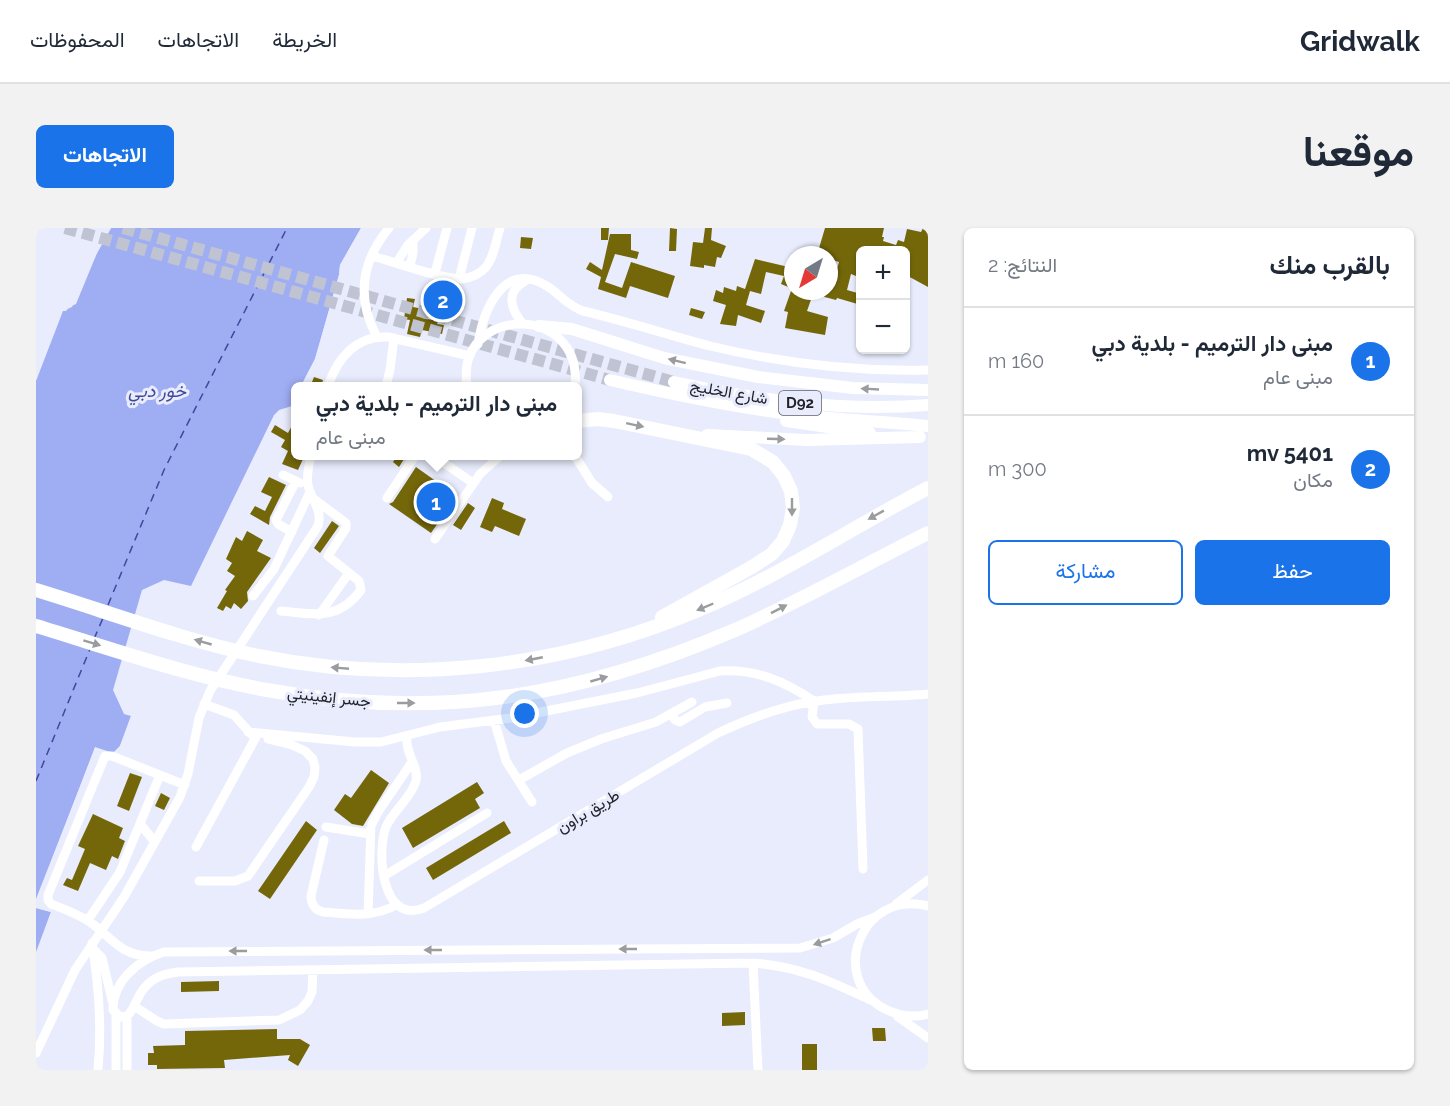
<!DOCTYPE html>
<html lang="ar">
<meta charset="utf-8">
<style>
body{margin:0;font-family:Raleway,Vazirmatn,sans-serif;background:#f2f2f3;color:#1f2937;direction:rtl}
.controls{position:absolute;right:18px;top:18px;display:grid;overflow:hidden;border-radius:9px;box-shadow:0 2px 4px #0004}
.controls button{width:54px;height:54px;display:grid;place-items:center;padding:0;border:0;border-bottom:2px solid #e0e1e3;background:#fff;color:#1f2937;font:30px sans-serif}
.compass{position:absolute;left:748px;top:18px;width:54px;height:54px;border-radius:50%;background:#fff;box-shadow:0 2px 4px #0004;rotate:218deg}
.you{position:absolute;left:489px;top:486px;width:21px;height:21px;margin:-15px;border:4px solid #fff;border-radius:50%;background:#1a73e8;box-shadow:0 0 0 9px #1a73e833}
.badge{display:grid;place-items:center;width:39px;height:39px;border-radius:50%;background:#1a73e8;color:#fff;font-size:20px;font-weight:700}
.pin{position:absolute;translate:-50% -50%;border:3px solid #fff;box-shadow:0 2px 6px #0006}
.popup{position:absolute;left:255px;top:154px;width:291px;height:78px;box-sizing:border-box;display:grid;place-content:center;border-radius:9px;background:#fff;filter:drop-shadow(0 2px 4px #0005);font-size:20px;white-space:nowrap;color:#747a83}
.popup b{font-size:22px;color:#1f2937}
.popup::after{content:'';position:absolute;left:50%;top:100%;margin-left:-12px;border:12px solid transparent;border-top-color:#fff}
.list{margin:0;padding:0;list-style:none}
h2{display:flex;justify-content:space-between;align-items:center;height:78px;margin:0;padding:0 24px;font-size:26px}
h2 small{font-size:20px;font-weight:400;color:#747a83}
.list li{display:grid;grid-template-columns:39px 1fr auto;gap:18px;align-items:center;box-sizing:border-box;height:108px;padding:0 24px;border-top:2px solid #e0e1e3}
.list b{display:block;font-size:22px;white-space:nowrap}
.list p{margin:0;font-size:20px;white-space:nowrap;color:#747a83}
.list em{font-size:20px;font-style:normal;color:#747a83}
.actions{display:flex;gap:12px;padding:18px 24px}
.actions a{flex:1;padding:14px 0;border:2px solid #1a73e8;border-radius:9px;text-align:center;font-size:21px;color:#1a73e8}
.actions .main{background:#1a73e8;color:#fff}
.map{position:relative;flex:none;width:892px;height:842px;overflow:hidden;direction:ltr;border-radius:9px}
header{display:flex;align-items:center;gap:36px;box-sizing:border-box;height:84px;padding:0 30px;background:#fff;border-bottom:2px solid #e0e1e3}
header strong{font-size:28px}
nav{display:flex;gap:33px;margin-inline-start:auto;font-size:21px}
.intro{display:flex;align-items:center;justify-content:space-between;box-sizing:border-box;height:144px;padding:0 36px}
h1{margin:0;font-size:42px}
.button{padding:15px 27px;border-radius:9px;background:#1a73e8;color:#fff;font-size:21px;font-weight:700}
main{display:flex;gap:36px;padding:0 36px}
aside{flex:1;background:#fff;border-radius:9px;box-shadow:0 2px 4px #0004}
.map>svg:first-child{display:block}
</style>
<header>
<strong>Gridwalk</strong>
<nav><a>الخريطة</a><a>الاتجاهات</a><a>المحفوظات</a></nav>
</header>
<div class="intro"><h1>موقعنا</h1><a class="button">الاتجاهات</a></div>
<main>
<aside>
<h2>بالقرب منك<small>النتائج: 2</small></h2>
<ul class="list">
<li><span class="badge">1</span><div><b>مبنى دار الترميم - بلدية دبي</b><p>مبنى عام</p></div><em>160 m</em></li>
<li><span class="badge">2</span><div><b>mv 5401</b><p>مكان</p></div><em>300 m</em></li>
</ul>
<div class="actions"><a class="main">حفظ</a><a>مشاركة</a></div>
</aside>
<div class="map">
<svg width="892" height="842" viewBox="0 0 892 842">
<rect width="100%" height="100%" fill="#e8ecfc"/>
<!-- water -->
<path fill="#9fadf3" d="M75,0H325L304,37L303,47L279,131L265,158H259V177L243,182L238,187L155,358L128,352L106,362L77,462L88,486L95,488L84,518L77,525L59,520L0,671V153L27,83L36,79L61,25Z
M0,680L15,684L0,724Z"/>
<!-- pier -->
<path fill="#e8ecfc" d="M72,0H75L61,25L40,76L33,79L30,83H25L31,77L37,74L58,24Z
M325,0H328L307,37L306,48L282,132L269,158H265L279,131L303,47L304,37Z
M95,488L97,489L86,520L77,528L61,523L3,672L0,674L59,519L77,525L84,518Z
M0,677L16,681L18,684L3,725L0,727L15,684L0,680Z"/>
<g fill="none" stroke-linecap="round" stroke-linejoin="round">
<!-- ferry -->
<path stroke="#40489b" stroke-width="1.5" stroke-dasharray="8 6" stroke-linecap="butt" d="M72,377L128,242L251,0
M58,411L67,390
M0,553L54,421"/>
</g>
<!-- building -->
<path fill="#74670a" d="M565,0H573L572,12H565Z
M634,0L641,1L640,23H633Z
M669,0H676L675,12L690,18L685,30L681,29L679,39L668,37V40L654,38L657,14L667,15Z
M789,0H848L846,9H848L847,13L860,17L862,12L868,14L871,1L885,4L887,0H892V59L870,47V22H825V50L815,46L811,62L825,66V77L801,70L800,72L777,66L771,83L792,89L789,107L749,100L752,84L748,83L755,63H793V46L799,48L803,34L793,31V27H781Z
M574,6H595V22L603,24L601,31L579,26L569,54L586,60L595,34L639,48L632,70L594,58L590,70L562,61L565,49L550,41L554,34L566,42Z
M485,9L497,10L495,21L484,20Z
M719,31L757,40V61L745,56L748,48L730,44L725,66L714,63L710,77L729,83L725,95L702,87L700,98L684,96L690,77L677,73L680,62L687,65L688,59L700,63L701,58L709,61Z
M371,70L379,71L377,79L387,81L386,90L402,93L401,96L408,97L406,106L386,102L384,109L371,106L374,92L368,91Z
M655,80L669,84L666,91L653,87Z
M278,149L287,152L285,159H274Z
M259,192V228L267,231L262,242L246,236L252,223L245,219L249,212L235,204L239,197L252,205Z
M361,228H370L363,239L357,234Z
M380,239L421,268L395,305L353,276L357,274Z
M233,249L250,257L234,289L233,297L214,286L219,278L229,283L236,269L225,264Z
M456,270L468,275L466,281L490,291L483,308L459,298L456,304L444,299Z
M432,275L439,280L425,302L417,297Z
M296,293L303,298L284,325L278,320Z
M211,303L227,312L221,323L235,330L211,364L212,373L205,381L198,375L195,381L190,378L187,383L181,380L191,363L189,362L199,348L191,343L196,335L190,331L200,309L206,313Z
M335,542L353,555L327,598L316,596L298,582L309,566L315,570Z
M94,545L106,549L93,583L81,578Z
M441,554L448,565L439,571L444,580L377,620L366,600Z
M125,565L134,570L128,582L119,578Z
M57,586L87,600L83,610L89,613L82,631L76,628L70,642L54,635L42,663L27,657L31,650L36,652L49,621L42,618Z
M270,593L281,602L234,671L222,663Z
M468,593L475,605L397,652L390,640Z
M183,753V763L145,764V754Z
M709,784V797L686,798V785Z
M836,800H849L850,813H837Z
M241,801V811H264L274,817L262,838L252,832L254,827L188,832L189,840L121,841V837H112V825H118L117,818L149,817V803Z
M766,816H781V842H766Z"/>
<g fill="none" stroke-linecap="round" stroke-linejoin="round">
<!-- major-tunnel -->
<path stroke="#c0c4d2" stroke-width="12" stroke-dasharray="12 6" stroke-linecap="butt" d="M29,0L574,152
M87,0L638,154"/>
<!-- minor -->
<path stroke="#fff" stroke-width="9" d="M336,28C359,34 404,51 425,51C435,50 444,46 450,39C458,29 460,13 464,0
M361,34L372,17L390,0
M374,38L377,25V12
M399,45L411,0
M423,51L436,0
M486,95C475,81 469,64 489,53
M341,109C320,70 325,34 353,0
M442,116C447,84 467,32 509,57C524,65 528,76 547,83C590,93 632,107 674,118C745,135 819,144 892,142
M292,158C301,131 320,107 352,109L434,128
M350,158L354,142L358,110
M431,158C419,77 547,74 539,158
M398,228L437,255
M539,228L556,255L572,269
M247,247L264,255
M351,270L379,228
M256,304L242,296L240,292L260,253
M399,311L444,246L464,228
M217,368L238,341L274,264
M245,383C279,386 302,393 325,362L323,353L292,328L310,300V295L278,271
M283,387L313,345
M168,476L198,487L216,507
M636,487L639,492L644,494L669,479L691,475
M458,492L470,533L496,574
M212,504L319,514H345L404,499L475,490L601,465L684,443C720,441 748,453 778,473L776,489L781,496H813L822,501L827,641
M371,509C369,526 383,538 380,553C375,570 357,583 350,599C340,625 346,697 388,680L682,505C712,491 742,479 775,474C813,467 854,470 892,466
M483,552L531,525L565,511L620,494L656,474
M104,596L119,614
M290,599L334,606
M288,612L275,668C275,676 279,682 287,684C311,686 338,690 360,677
M160,619L220,509
M348,648L451,585
M163,653H199L212,648L273,559L278,549L279,540L277,531L269,523L256,517L232,511
M860,676L892,652
M892,678C825,660 790,753 851,782C864,788 878,790 892,786
M332,686L335,598L342,584L376,534
M52,692L84,644L124,547
M56,715C63,758 66,799 62,842
M57,721L66,730L77,776
M115,728C86,729 75,709 54,694C42,686 28,681 15,676L12,672V667L69,528H76L149,557
M717,735L722,842
M839,774C795,754 767,739 717,735L142,744C122,746 109,754 101,772C98,778 96,784 91,788L84,789L77,782C77,753 102,732 128,724L764,720L797,710L821,696L839,689
M98,778L121,793L128,796L243,792L264,782L272,773L276,764L277,742
M80,787V842
M91,788V842
M861,788L892,810
M0,825L39,742L88,669L144,569L152,546L163,490L174,463L282,298C287,282 275,272 272,257C270,247 273,237 275,228"/>
<!-- major -->
<path stroke="#fff" stroke-width="12" d="M503,98L536,101L628,130L722,149L817,160L892,162
M574,152C634,166 694,179 755,186C800,192 846,193 892,198
M638,154C721,172 807,184 892,177
M750,193L834,205
M671,207L771,212L884,209"/>
<!-- highway -->
<path stroke="#fff" stroke-width="14" d="M541,193L562,191L578,193L715,221L737,234L748,248L755,263L757,280L754,297L747,313L736,326L716,339L626,389
M0,362C72,384 144,411 218,427C369,458 525,441 667,380C745,347 817,299 892,260
M0,398C76,421 152,448 231,462C400,493 543,469 699,402C765,373 828,337 892,305"/>
</g>
<!-- one-way arrows -->
<defs><path id="oneway-solid" d="M-6-.8H1V-3.2L6.5 0L1 3.2V.8H-6Z" transform="scale(1.5)"/></defs>
<g fill="#9b9c9f">
<use href="#oneway-solid" transform="translate(641 133) rotate(-166)"/>
<use href="#oneway-solid" transform="translate(834 161) rotate(-177)"/>
<use href="#oneway-solid" transform="translate(599 197) rotate(12)"/>
<use href="#oneway-solid" transform="translate(740 211) rotate(2)"/>
<use href="#oneway-solid" transform="translate(756 279) rotate(90)"/>
<use href="#oneway-solid" transform="translate(840 287) rotate(151)"/>
<use href="#oneway-solid" transform="translate(669 379) rotate(157)"/>
<use href="#oneway-solid" transform="translate(743 381) rotate(-27)"/>
<use href="#oneway-solid" transform="translate(167 414) rotate(-164)"/>
<use href="#oneway-solid" transform="translate(56 415) rotate(17)"/>
<use href="#oneway-solid" transform="translate(498 431) rotate(169)"/>
<use href="#oneway-solid" transform="translate(304 440) rotate(-175)"/>
<use href="#oneway-solid" transform="translate(563 451) rotate(-16)"/>
<use href="#oneway-solid" transform="translate(370 475)"/>
<use href="#oneway-solid" transform="translate(786 714) rotate(162)"/>
<use href="#oneway-solid" transform="translate(592 721) rotate(180)"/>
<use href="#oneway-solid" transform="translate(397 722) rotate(180)"/>
<use href="#oneway-solid" transform="translate(202 723) rotate(180)"/>
</g>
<g text-anchor="middle" dominant-baseline="central" stroke-width="6" stroke-linejoin="round" paint-order="stroke">
<!-- shield labels -->
<rect fill="#e8ecfc" stroke="#5d5f69" stroke-width="1.5" x="743" y="163" width="42" height="24" rx="4.5"/>
<g font-size="15" font-weight="bold" fill="#21232a">
<text x="764" y="175">D92</text>
</g>
<!-- street labels -->
<g font-size="16" fill="#21232a" stroke="#e8ecfc">
<text transform="translate(693 164) rotate(10)">شارع الخليج</text>
<text transform="translate(293 469) rotate(6)">جسر إنفينيتي</text>
<text transform="translate(552 583) rotate(-31)">طريق براون</text>
</g>
<!-- water labels -->
<g font-size="18" font-style="italic" fill="#40489b" stroke="#e8ecfc">
<text x="121" y="162">خور دبي</text>
</g>
</g>
</svg>
<div class="controls">
<button>+</button>
<button>−</button>
</div>
<svg class="compass" viewBox="-18 -18 36 36"><path d="M0-13l5 13h-10z" fill="#e53935"/><path d="M0 13l5-13h-10z" fill="#747a83"/></svg>
<div class="you"></div>
<div class="pin badge" style="left:400px;top:274px">1</div>
<div class="popup"><b>مبنى دار الترميم - بلدية دبي</b>مبنى عام</div>
<div class="pin badge" style="left:407px;top:72px">2</div>
</div>
</main>
